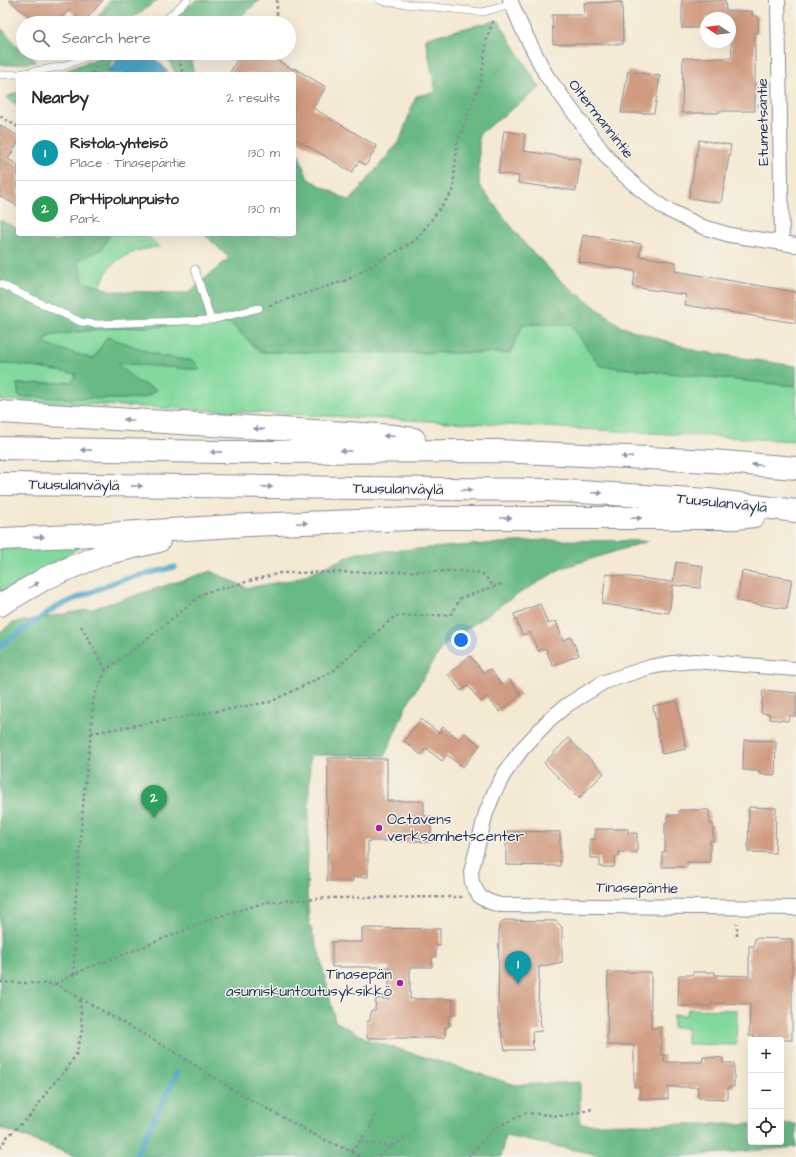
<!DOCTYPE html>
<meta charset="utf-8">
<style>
body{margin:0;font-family:"Architects Daughter",sans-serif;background:#f7f7f7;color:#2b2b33}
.controls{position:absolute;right:12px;bottom:12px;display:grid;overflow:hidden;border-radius:4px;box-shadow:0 4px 16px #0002}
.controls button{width:36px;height:36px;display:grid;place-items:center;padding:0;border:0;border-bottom:1px solid #e1e1e2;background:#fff;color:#2b2b33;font:20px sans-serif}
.compass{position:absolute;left:700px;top:12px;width:36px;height:36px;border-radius:50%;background:#fff;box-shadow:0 4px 16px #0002;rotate:283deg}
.you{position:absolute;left:461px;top:640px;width:14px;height:14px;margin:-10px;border:3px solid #fff;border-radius:50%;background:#1a73e8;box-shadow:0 0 0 6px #1a73e833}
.badge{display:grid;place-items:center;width:26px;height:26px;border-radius:50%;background:#b5179e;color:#fff;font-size:13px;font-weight:700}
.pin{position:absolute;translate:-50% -33px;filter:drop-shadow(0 1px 2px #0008)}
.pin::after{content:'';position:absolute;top:21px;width:14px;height:12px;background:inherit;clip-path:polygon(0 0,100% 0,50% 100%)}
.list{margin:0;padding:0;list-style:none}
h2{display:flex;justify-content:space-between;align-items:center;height:52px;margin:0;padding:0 16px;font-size:17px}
h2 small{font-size:13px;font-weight:400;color:#7c7c81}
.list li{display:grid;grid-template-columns:26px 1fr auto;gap:12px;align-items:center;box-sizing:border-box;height:56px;padding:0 16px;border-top:1px solid #e1e1e2}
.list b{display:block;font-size:15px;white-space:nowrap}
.list p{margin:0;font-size:13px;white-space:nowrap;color:#7c7c81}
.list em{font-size:13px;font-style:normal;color:#7c7c81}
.icon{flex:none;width:22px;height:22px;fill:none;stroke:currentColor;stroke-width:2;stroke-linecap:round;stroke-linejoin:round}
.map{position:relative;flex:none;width:796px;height:1157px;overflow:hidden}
.search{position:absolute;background:#fff;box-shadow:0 4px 16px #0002;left:16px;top:16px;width:280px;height:44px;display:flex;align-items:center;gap:10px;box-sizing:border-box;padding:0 14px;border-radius:22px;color:#7c7c81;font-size:15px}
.panel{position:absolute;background:#fff;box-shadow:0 4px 16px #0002;left:16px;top:72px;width:280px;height:164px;border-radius:4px}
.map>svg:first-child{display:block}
</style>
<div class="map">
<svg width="796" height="1157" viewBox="0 0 796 1157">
<rect width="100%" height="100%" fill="#f7f3e8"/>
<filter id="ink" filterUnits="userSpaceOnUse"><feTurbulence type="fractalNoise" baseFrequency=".025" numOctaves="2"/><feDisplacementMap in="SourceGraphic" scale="8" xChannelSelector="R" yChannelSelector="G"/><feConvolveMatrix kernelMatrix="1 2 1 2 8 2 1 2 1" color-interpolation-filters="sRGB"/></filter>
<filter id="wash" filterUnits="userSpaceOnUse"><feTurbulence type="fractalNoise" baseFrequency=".012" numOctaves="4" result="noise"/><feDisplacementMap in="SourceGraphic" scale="16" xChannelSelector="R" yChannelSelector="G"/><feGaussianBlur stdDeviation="0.9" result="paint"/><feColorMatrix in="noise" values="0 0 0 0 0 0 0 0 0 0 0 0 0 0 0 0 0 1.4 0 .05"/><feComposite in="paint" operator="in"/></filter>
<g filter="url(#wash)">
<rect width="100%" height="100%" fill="#f4e9d3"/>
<!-- green -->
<path fill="#82d99e" stroke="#4e847e" d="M106,234H141L150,238L159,247C142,248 119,255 108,270C105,275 102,282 100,287L83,282L77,260L101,250L109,236Z
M230,323L260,352L510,353L523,324H570L600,366L796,386V441L490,424L0,400V364H15L76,374L72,382L17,384L19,397L119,399L144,398L157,390L136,381L116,363L194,361L161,356L108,337L93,359L44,344L49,336L99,329Z
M0,544H86L0,594Z
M688,1009L737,1010L736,1045L687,1044V1028H673V1015H687Z"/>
<!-- forest -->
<path fill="#69b985" stroke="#427472" d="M110,0H158L125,23H94Z
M196,0H260L233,23H170Z
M498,20L540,88L479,134V185L525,244L562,282L622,327L697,351L796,366V386L600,366L570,324H523L510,353L260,352L230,323L99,329L49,336L44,344L93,359L107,337L161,356L194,361L200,370L117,363L136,381L157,390L144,398L119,399L19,397L17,384L72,382L76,374L15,364H0V220L18,229V234H28L40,240L57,241L78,234H106L109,236L101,250L78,260L83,282L114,291L188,293L229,258L204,234H294V151L298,153L308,179L350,201L400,140L416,96L436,92L425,38Z
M0,27L7,34L22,53H31L35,62L8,65L0,64Z
M109,53H135L124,54L111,62L107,74H58Z
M165,53H202L191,61L194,74H176Z
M18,92V108L7,97Z
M545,540L649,541L562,568L505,602L443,646L407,704L385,756L310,755L307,894L309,922L321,959L335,1021L369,1040L516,1085L580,1082V1124H751V1142H781V1124H796V1147L686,1156L609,1157L505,1136L501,1157H78L0,1128V632L13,623L92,609L211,571L247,588L296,579L357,553Z"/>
<!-- water -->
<path fill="#4ba6c9" stroke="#336a94" d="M131,54L150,55L161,64L169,74H108C112,63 120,56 131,54Z"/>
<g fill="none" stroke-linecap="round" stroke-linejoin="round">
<!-- stream -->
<path stroke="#4ba6c9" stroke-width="5.5" d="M0,646L56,607L117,581L175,567
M135,1157L177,1073"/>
</g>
<g id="blocks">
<!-- building -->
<path fill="#d09b81" d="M9,0H103L84,22L69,10L61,19L58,17L43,23H37Z
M682,0H725L726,11H752V16H758V33H755V111H719V113H682L683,58H732L730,18H706V28H682Z
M622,2L623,44H553L552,15H585L584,3Z
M241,53H264L294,70V68L326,87L313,108L377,146L366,165L359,161L352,172L294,138V74H229Z
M628,71L660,76L654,113H621Z
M0,125L18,136V143L8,159L18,165V206L0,196Z
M504,131L525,134L523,151L581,159L576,191L518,183L519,176L498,173Z
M699,140L731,145L721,203L689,198Z
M583,235L641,244L639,256L676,262L675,271L796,292V323L685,305L686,295L633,287L635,271L578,262Z
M676,562L703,566L700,588L673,585L669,613L602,604L606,574L673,582Z
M742,571L792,579L787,609L737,601Z
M540,604L548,624L556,621L563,640L571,637L579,655L553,666L545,648L538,651L530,632L522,635L514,614Z
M470,656L484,673L490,669L502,685L509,679L521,695L500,712L487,697L481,702L468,686L461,691L448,674Z
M763,690L796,693V716H789L788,721L769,719L770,714L761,713Z
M677,701L686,749L662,754L653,706Z
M421,719L439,733L443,727L459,739L465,733L480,745L463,767L447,755L442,761L426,748L421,755L404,741Z
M568,738L604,773L579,798L544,763Z
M744,740L776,741L775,775L760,774V771L743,770Z
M328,758L387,759V801H424V816H431V841H368V877H353V881H327Z
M749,807L776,808L775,853L748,852Z
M679,810H709L710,824H713V841L710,840V862H687V867H662V852H665V824L667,823V815H679Z
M595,829H628V833H637V853L619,852V857H615L614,867H600V858H590V839H595Z
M506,831L560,832V866L506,865Z
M504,920L556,921L562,927V962L539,967L538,1008L542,1031L532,1032L533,1050H505L498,1015L499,926Z
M362,928L440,929V946H436V957H432V967H410V999H453V1016H449V1027H445V1038H367V1021H370L371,1010H375L376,999H389V967H332V942H362Z
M755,938L792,939V1040H755V1036H749L750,1004L711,1003V1006H678L679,975H692L693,972H715V975L749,976V946H754Z
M608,972H651V1028H661V1055H665L664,1062H702L703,1057L723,1058V1063H734V1087H728V1099L698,1098V1087H668V1099H640V1087H634V1045H607Z"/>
</g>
</g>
<g filter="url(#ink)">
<use href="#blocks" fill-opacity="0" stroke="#888c98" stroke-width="1"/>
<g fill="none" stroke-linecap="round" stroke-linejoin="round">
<!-- lane casing -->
<g stroke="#888c98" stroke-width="8">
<path id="lane" d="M379,0L386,2L482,12L511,5
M162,23L187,0
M19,74L64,66L96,53
M0,75L18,74
M195,269L211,320
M0,284L81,322L97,324L211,320L259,308"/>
</g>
<!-- street casing -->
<g stroke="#888c98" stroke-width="16">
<path id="street" d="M510,0L522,28L546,75L603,152L619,171L641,190L664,208L703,227L730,235L796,245
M778,0L782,243
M796,669L695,661L673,663L650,667L604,682L567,705L550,719L522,749L504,774L494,793L486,813L471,872L472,883L480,897L490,902L500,905L796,908"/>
</g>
<!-- highway casing -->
<g stroke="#888c98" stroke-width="24">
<path id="highway" d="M0,412L395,436L414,439
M0,448L219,452L497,451L712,461L796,468
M0,484L548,490L708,500L796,511
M0,539L75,536L249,525L439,518H735L754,516
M0,605L46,578L104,554L159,541"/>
</g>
<!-- path -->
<path stroke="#888c98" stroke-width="2.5" stroke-dasharray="3 3" stroke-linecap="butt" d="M277,0V23
M174,53L179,60L183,74
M92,74L96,67
M0,116L18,127
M269,305L347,280L416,240L453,191L457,144L481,80L487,38L493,21
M81,626L106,670
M91,733L270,702L332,672L395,616L450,615L461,598L502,584
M737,936V923
M74,975L75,908L84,793L91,733L93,700L106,670L151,636L204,593L280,573L460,571L482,573L494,587
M0,982L55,984L171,1050L237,1092L311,1133L362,1157
M55,984L87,968L130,952L217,917L267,902L331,898L463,897
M360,1142L391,1146
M0,1148L7,1137L32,1114L48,1090L66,1070L77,1053L82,1030L80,999
M351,1152L369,1130L376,1113
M378,1157L391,1146L410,1136
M468,1157L495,1128L526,1113L564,1116L592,1109"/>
<!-- lane -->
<use href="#lane" stroke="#fff" stroke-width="7"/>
<!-- street -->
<use href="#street" stroke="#fff" stroke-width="14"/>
<!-- highway -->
<use href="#highway" stroke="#fff" stroke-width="22"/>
</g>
<!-- one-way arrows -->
<defs><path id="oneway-solid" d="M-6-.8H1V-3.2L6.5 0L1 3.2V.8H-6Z"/></defs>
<g fill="#8d97ae">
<use href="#oneway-solid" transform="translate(129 420) rotate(-176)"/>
<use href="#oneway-solid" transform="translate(259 429) rotate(-176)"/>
<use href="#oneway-solid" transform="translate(389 436) rotate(-177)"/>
<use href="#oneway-solid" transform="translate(86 450) rotate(-179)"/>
<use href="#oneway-solid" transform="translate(346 451) rotate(180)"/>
<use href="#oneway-solid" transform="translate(216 452) rotate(-179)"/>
<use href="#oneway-solid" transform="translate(627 457) rotate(-177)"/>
<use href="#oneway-solid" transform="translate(757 465) rotate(-175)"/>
<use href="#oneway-solid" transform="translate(137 486) rotate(1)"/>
<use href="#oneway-solid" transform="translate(267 487) rotate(1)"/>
<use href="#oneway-solid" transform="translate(467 490) rotate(1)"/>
<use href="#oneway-solid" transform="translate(597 493) rotate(3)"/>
<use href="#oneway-solid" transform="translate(506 518)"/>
<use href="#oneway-solid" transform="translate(636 518)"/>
<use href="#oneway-solid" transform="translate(302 523) rotate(-2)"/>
<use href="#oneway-solid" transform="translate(39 537) rotate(-2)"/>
<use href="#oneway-solid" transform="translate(34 585) rotate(-31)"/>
</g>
</g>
<!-- markers -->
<g fill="#b5179e" stroke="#f7f3e8" stroke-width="1.5">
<circle cx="379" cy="828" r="4"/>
<circle cx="400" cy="983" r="4"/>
</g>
<g text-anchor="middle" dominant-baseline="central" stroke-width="3" stroke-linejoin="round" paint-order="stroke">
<!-- street labels -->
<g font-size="15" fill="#1b2f5e" stroke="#f7f3e8">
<text transform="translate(601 119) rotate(52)">Oltermannintie</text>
<text transform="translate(763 122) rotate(-91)">Etumetsäntie</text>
<text transform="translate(74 485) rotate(1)">Tuusulanväylä</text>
<text transform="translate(398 489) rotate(1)">Tuusulanväylä</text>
<text transform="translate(722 503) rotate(6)">Tuusulanväylä</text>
<text transform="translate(637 888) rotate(1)">Tinasepäntie</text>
</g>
<!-- poi labels -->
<g font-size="15" fill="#1b2f5e" stroke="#f7f3e8" text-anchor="start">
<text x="387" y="819">Octavens<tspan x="387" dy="17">verksamhetscenter</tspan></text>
<text x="392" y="974" text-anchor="end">Tinasepän<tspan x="392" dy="17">asumiskuntoutusyksikkö</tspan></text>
</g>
</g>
</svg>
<div class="controls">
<button>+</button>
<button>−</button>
<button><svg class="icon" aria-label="locate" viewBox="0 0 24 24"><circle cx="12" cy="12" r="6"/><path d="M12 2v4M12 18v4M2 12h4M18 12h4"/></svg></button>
</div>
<svg class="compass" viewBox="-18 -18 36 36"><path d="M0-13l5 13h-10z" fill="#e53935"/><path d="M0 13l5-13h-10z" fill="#7c7c81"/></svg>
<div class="you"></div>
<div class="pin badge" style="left:518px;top:984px;background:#0f9aa8">1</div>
<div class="pin badge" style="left:154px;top:818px;background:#2e9e5b">2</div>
<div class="search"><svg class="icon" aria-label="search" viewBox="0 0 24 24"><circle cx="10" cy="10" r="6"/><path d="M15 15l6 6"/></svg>Search here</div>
<section class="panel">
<h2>Nearby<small>2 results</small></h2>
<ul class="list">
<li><span class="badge" style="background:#0f9aa8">1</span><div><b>Ristola-yhteisö</b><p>Place · Tinasepäntie</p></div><em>130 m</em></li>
<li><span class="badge" style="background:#2e9e5b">2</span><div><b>Pirttipolunpuisto</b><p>Park</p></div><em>130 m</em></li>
</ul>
</section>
</div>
